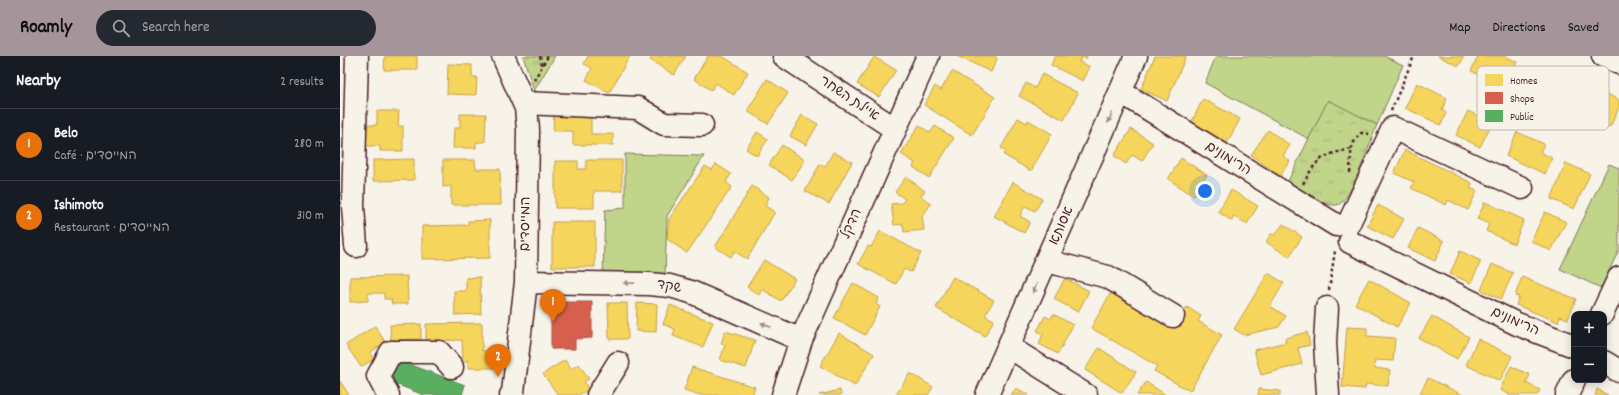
<!DOCTYPE html>
<meta charset="utf-8">
<style>
body{margin:0;font-family:Dekko,"Playpen Sans Hebrew",sans-serif;background:#242831;color:#f1f3f6}
.controls{position:absolute;right:12px;bottom:12px;display:grid;overflow:hidden;border-radius:8px;box-shadow:0 2px 10px #0003}
.controls button{width:36px;height:36px;display:grid;place-items:center;padding:0;border:0;border-bottom:1px solid #363941;background:#171b24;color:#f1f3f6;font:20px sans-serif}
.you{position:absolute;left:865px;top:135px;width:14px;height:14px;margin:-10px;border:3px solid #fff;border-radius:50%;background:#1a73e8;box-shadow:0 0 0 6px #1a73e833}
.badge{display:grid;place-items:center;width:26px;height:26px;border-radius:50%;background:#a6949b;color:#fff;font-size:13px;font-weight:700}
.pin{position:absolute;translate:-50% -33px;filter:drop-shadow(0 1px 2px #0008)}
.pin::after{content:'';position:absolute;top:21px;width:14px;height:12px;background:inherit;clip-path:polygon(0 0,100% 0,50% 100%)}
.list{margin:0;padding:0;list-style:none}
h2{display:flex;justify-content:space-between;align-items:center;height:52px;margin:0;padding:0 16px;font-size:17px}
h2 small{font-size:13px;font-weight:400;color:#9ea1a6}
.list li{display:grid;grid-template-columns:26px 1fr auto;gap:12px;align-items:center;box-sizing:border-box;height:72px;padding:0 16px;border-top:1px solid #363941}
.list b{display:block;font-size:15px;white-space:nowrap}
.list p{margin:0;font-size:13px;white-space:nowrap;color:#9ea1a6}
.list em{font-size:13px;font-style:normal;color:#9ea1a6}
.icon{flex:none;width:22px;height:22px;fill:none;stroke:currentColor;stroke-width:2;stroke-linecap:round;stroke-linejoin:round}
.map{position:relative;flex:none;width:1279px;height:339px;overflow:hidden}
header{display:flex;align-items:center;gap:24px;box-sizing:border-box;height:56px;padding:0 20px;background:#a6949b;color:#111}
header strong{font-size:19px}
nav{display:flex;gap:22px;margin-inline-start:auto;font-size:14px}
.search{width:280px;height:36px;background:#242831;display:flex;align-items:center;gap:10px;box-sizing:border-box;padding:0 14px;border-radius:22px;color:#9ea1a6;font-size:15px}
main{display:flex}
aside{flex:1;background:#171b24}
.map>svg:first-child{display:block}
</style>
<header>
<strong>Roamly</strong>
<div class="search"><svg class="icon" aria-label="search" viewBox="0 0 24 24"><circle cx="10" cy="10" r="6"/><path d="M15 15l6 6"/></svg>Search here</div>
<nav><a>Map</a><a>Directions</a><a>Saved</a></nav>
</header>
<main>
<aside>
<h2>Nearby<small>2 results</small></h2>
<ul class="list">
<li><span class="badge" style="background:#e8710a">1</span><div><b>Belo</b><p>Café · המייסדים</p></div><em>280 m</em></li>
<li><span class="badge" style="background:#e8710a">2</span><div><b>Ishimoto</b><p>Restaurant · המייסדים</p></div><em>310 m</em></li>
</ul>
</aside>
<div class="map">
<svg width="1279" height="339" viewBox="0 0 1279 339">
<defs>
<pattern id="park-tufts" width="24" height="20" patternUnits="userSpaceOnUse"><rect width="24" height="20" fill="#c0d48a"/><path d="M3 7l-1-3M5 7V3M7 7l1-3M15 17l-1-3M17 17v-4M19 17l1-3" fill="none" stroke="#a6b677"/></pattern>
</defs>
<rect width="100%" height="100%" fill="#f7f3e8"/>
<filter id="ink" filterUnits="userSpaceOnUse"><feTurbulence type="fractalNoise" baseFrequency=".025" numOctaves="2"/><feDisplacementMap in="SourceGraphic" scale="8" xChannelSelector="R" yChannelSelector="G"/><feConvolveMatrix kernelMatrix="1 2 1 2 8 2 1 2 1" color-interpolation-filters="sRGB"/></filter>
<g filter="url(#ink)">
<!-- grass -->
<path fill="#c0d48a" stroke="#857a5a" d="M876,0H1044L1063,9L1037,69L988,45L969,83L865,27Z
M285,98L364,100L327,160L325,219L263,218L265,154L285,152Z
M1269,108L1279,112V194L1261,232L1220,213Z"/>
<!-- park -->
<path fill="url(#park-tufts)" stroke="#857a5a" d="M183,0H215L194,35Z
M988,44L1037,69C1031,83 1011,147 997,149C983,151 960,134 947,127Z"/>
<!-- homes -->
<path fill="#f6d55c" stroke="#c29e4d" d="M45,0H77V14H44Z
M248,0H290L269,37L246,24L252,12L244,8Z
M312,0H346L334,19L310,4Z
M368,0H382L408,16L394,39L376,27L371,34L354,23Z
M617,0H655L657,3L651,16Z
M715,0H747L746,3L742,1L739,6L750,11L743,25L711,9Z
M815,0H846L827,45L801,33Z
M1098,0H1124L1119,10Z
M1138,0H1165L1177,6L1165,31L1131,15Z
M534,1L556,14L539,41L517,28Z
M108,8L132,9V21H137L136,39L107,38Z
M612,15L655,41L632,79L584,49L595,30L601,34Z
M702,18L738,37L724,64L679,40L686,27L695,32Z
M427,23L448,37L428,68L407,55Z
M1077,27L1107,42L1102,54L1106,57L1101,69L1065,52Z
M1251,30L1279,44V52L1270,71L1238,55Z
M863,43L900,63L887,87L851,67Z
M37,55H59L58,70H63V95H40V90H26V69H37Z
M214,55H251V78H273V89H233V75H213Z
M1128,55L1152,67L1140,91L1116,79Z
M120,58H146L145,86H136V92H113L114,72H120Z
M462,59L478,68L466,89L450,80Z
M678,62L687,67L688,64L712,78L691,115L664,99L666,95L661,92Z
M579,69L590,77L595,70L614,82L589,122L573,111L575,107L561,98Z
M791,73L813,87L802,105L792,99L786,108L774,100Z
M928,74L950,89L943,100L950,105L940,120L911,99Z
M417,76L428,83L417,100L406,93Z
M1177,76L1204,88L1200,96L1212,102L1205,118L1166,100Z
M442,89L465,104L452,124L429,109Z
M1065,94L1132,127L1130,132L1137,135L1128,154L1108,144L1106,149L1071,132L1074,126L1054,117Z
M493,96L512,106L489,148L465,135L480,108L485,111Z
M841,102L867,119L854,140L828,123Z
M74,103V124L33,125V104Z
M103,104H135L136,113H160L161,149H111V130L103,131Z
M246,104H282V135H254V152H215V105H238V113H246Z
M1226,107L1250,118L1234,153L1211,143Z
M376,108L391,118L386,126L392,131L347,197L327,183L329,163L365,110L372,114Z
M566,121L585,135L581,140L591,148L582,160L584,174L564,176L563,168L554,169L551,148L562,147L565,143L555,136Z
M673,126L702,143L695,155L685,150L680,160L690,166L684,177L654,160Z
M412,130L429,141L425,150L435,156L407,203L394,195L391,201L375,191Z
M891,134L918,150L907,168L894,160L892,165L878,156Z
M1145,146L1184,164L1174,188L1146,175L1149,168L1137,163Z
M1038,149L1064,163L1053,183L1027,170Z
M1205,156L1226,166L1211,195L1191,185Z
M150,164V202L82,203V170L128,169V165Z
M212,166H255V211H212Z
M943,168L962,181L949,201L926,186L931,178L935,179Z
M1078,172L1104,185L1095,205L1068,192Z
M540,175L581,197L571,216L564,213L556,228L518,208L528,190L531,191Z
M1120,195L1141,205L1131,227L1110,218Z
M424,204L455,223L441,245L422,233L419,239L407,231Z
M1152,208L1173,217L1161,243L1141,234Z
M928,217L944,227L930,250L946,260L939,271L904,279L894,273Z
M67,220L68,248H52L51,243H44V237H28V245L10,246V221Z
M140,221L141,258L115,259L114,235H126V222Z
M613,221L654,244L645,259L654,264L645,280L596,252Z
M1182,221L1236,243L1228,263L1220,260L1218,266L1176,249L1179,241L1175,240Z
M725,222L749,235L738,256L714,243Z
M1029,223L1071,247L1057,271L1015,248Z
M513,227L539,242L536,248L540,251L525,279L494,262Z
M773,233L836,269L847,251L861,260L858,265L882,279L850,335L814,315L817,310L751,272Z
M268,247H287L288,283H269Z
M297,247L317,248L316,276L296,275Z
M330,249L373,266L363,291L333,280L335,273L323,268Z
M713,258L733,269L718,298L699,288L703,278L697,275L705,260L711,263Z
M1092,260L1129,281L1117,303L1079,282Z
M142,267V295L157,294V312H128V305H123L122,284L86,285V268Z
M81,268V283L51,284L50,269Z
M35,270L45,286L30,297L34,303L21,311L6,289Z
M1007,271L1027,272V280L1055,282L1053,305L1035,304L1034,312L1050,314L1048,330L1026,328L1025,333L1002,331Z
M385,275L415,284L406,312L380,304L385,289L381,288Z
M967,276L970,289L958,292L962,308L921,319L914,294L946,286L945,282Z
M499,277L534,298L515,330L480,310Z
M1138,283L1172,300L1160,325L1126,309Z
M759,292L796,316L782,337L745,314Z
M225,304L231,313L239,308L249,323L244,326L249,333L239,339H218L203,318Z
M1171,310L1190,319L1186,327L1200,334L1197,339H1171L1160,334Z
M352,311L415,331L412,339H360L344,334Z
M570,317L593,331L588,339H556Z
M1088,322L1123,339H1085L1080,337Z
M0,325L9,339H0Z
M806,326L826,339H797Z
M676,332L689,339H671Z
M919,333L940,335V339H918Z
M1257,333L1268,339H1255Z
M500,334L501,339H479Z"/>
<!-- shops -->
<path fill="#d6604d" stroke="#ac4c43" d="M211,246H252V282L235,283V293H211Z"/>
<!-- public -->
<path fill="#5aae61" stroke="#558351" d="M58,304L125,329L122,339H84L50,326Z"/>
<g fill="none" stroke-linecap="round" stroke-linejoin="round">
<!-- minor casing -->
<g stroke="#4a1f2b" stroke-width="25">
<path id="minor" d="M163,0L186,52L188,73L186,226L173,336L171,339
M444,0L555,73
M1263,0L1279,7
M781,36L996,169
M184,47L298,52L324,68L362,69
M1008,169L1053,72L1182,132
M1010,186L1177,268L1234,290
M16,190L13,151L17,0
M707,205L768,221L833,260
M186,226L309,228L330,230L351,236L461,284
M987,252L985,286L988,339
M1262,258L1279,222
M669,291L746,339
M1264,306L1279,315
M48,339L38,320L51,296H99L112,311
M258,339L278,307
M443,339L461,284L588,0
M647,339L796,0
M1227,339L1234,324"/>
</g>
<!-- path -->
<path stroke="#4a1f2b" stroke-width="2.5" stroke-dasharray="3 3" stroke-linecap="butt" d="M200,0L202,9
M194,24L208,0
M1051,55L1074,0
M1010,117C1011,103 1009,87 1021,77L1030,78
M963,128C977,102 982,99 1011,93
M989,234L995,195"/>
<!-- minor -->
<use href="#minor" stroke="#f7f3e8" stroke-width="22"/>
</g>
<!-- one-way arrows -->
<defs><path id="oneway-solid" d="M-6-.8H1V-3.2L6.5 0L1 3.2V.8H-6Z"/></defs>
<g fill="#a0898a">
<use href="#oneway-solid" transform="translate(770 62) rotate(114)"/>
<use href="#oneway-solid" transform="translate(289 227) rotate(-179)"/>
<use href="#oneway-solid" transform="translate(695 232) rotate(114)"/>
<use href="#oneway-solid" transform="translate(426 269) rotate(-156)"/>
</g>
</g>
<g text-anchor="middle" dominant-baseline="central" stroke-width="4" stroke-linejoin="round" paint-order="stroke">
<!-- street labels -->
<g font-size="14" fill="#4a1f2b" stroke="#f7f3e8">
<text transform="translate(509 43) rotate(34)">איילת השחר</text>
<text transform="translate(888 103) rotate(32)">הרימונים</text>
<text transform="translate(186 168) rotate(-89)">המייסדים</text>
<text transform="translate(512 168) rotate(-66)">הדקל</text>
<text transform="translate(722 170) rotate(-66)">אסותא</text>
<text transform="translate(329 231) rotate(11)">שקד</text>
<text transform="translate(1175 266) rotate(24)">הרימונים</text>
</g>
</g>
<!-- legend -->
<rect x="1137" y="10" width="132" height="64" rx="6" fill="#f7f3e8" stroke="#c3b3af" stroke-width="1"/>
<rect x="1145" y="18" width="18" height="12" fill="#f6d55c"/>
<rect x="1145" y="36" width="18" height="12" fill="#d6604d"/>
<rect x="1145" y="54" width="18" height="12" fill="#5aae61"/>
<g font-size="11" fill="#4a1f2b">
<text x="1170" y="28">Homes</text>
<text x="1170" y="46">Shops</text>
<text x="1170" y="64">Public</text>
</g>
</svg>
<div class="controls">
<button>+</button>
<button>−</button>
</div>
<div class="you"></div>
<div class="pin badge" style="left:213px;top:266px;background:#e8710a">1</div>
<div class="pin badge" style="left:158px;top:321px;background:#e8710a">2</div>
</div>
</main>
